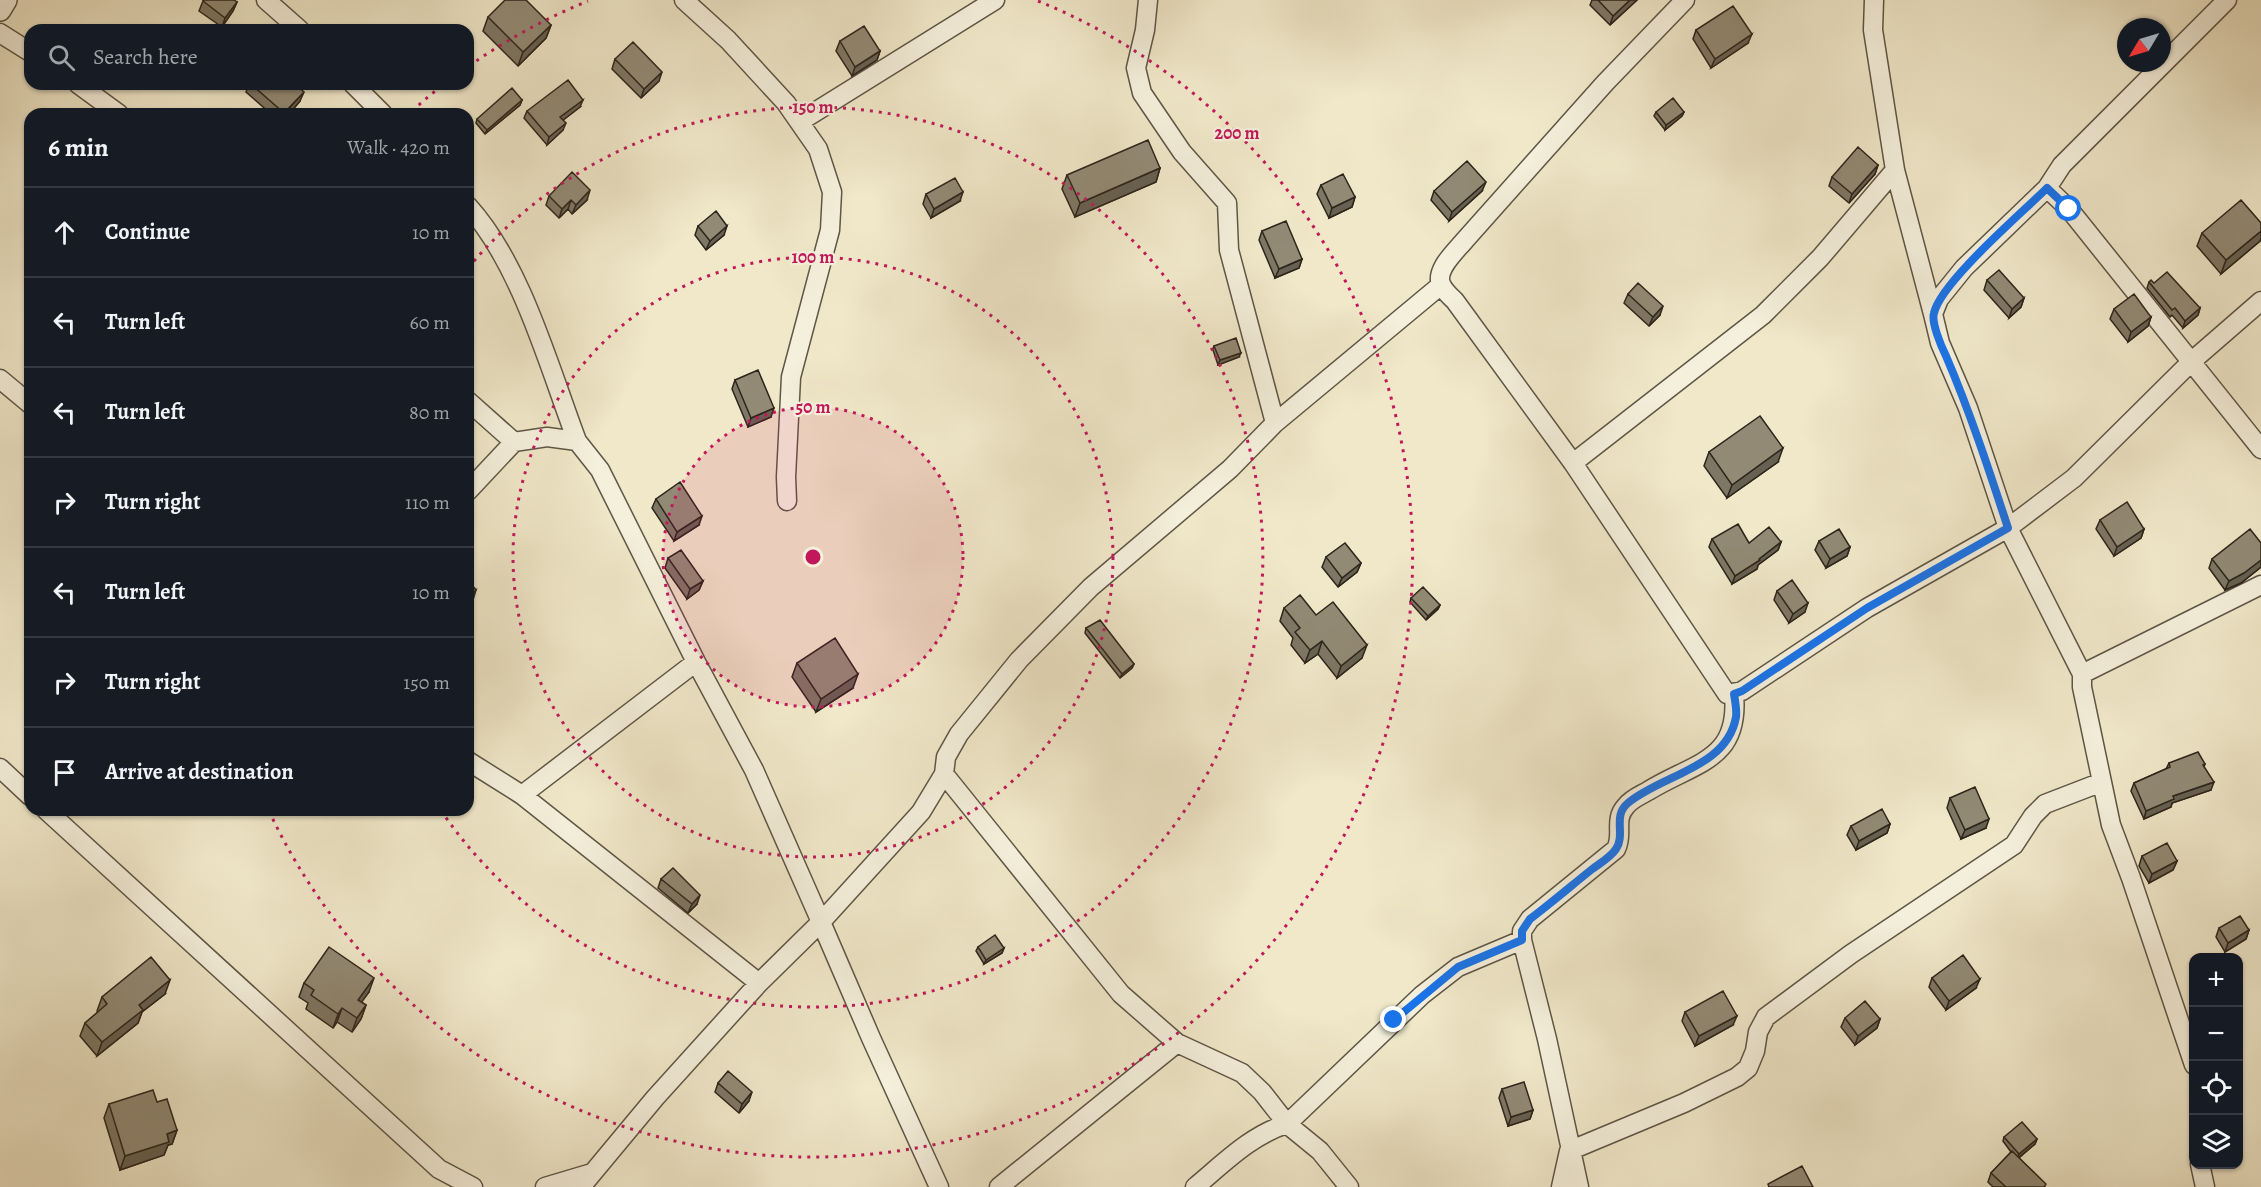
<!DOCTYPE html>
<meta charset="utf-8">
<style>
body{margin:0;font-family:Alegreya,serif;background:#20242c;color:#f1f3f6}
.controls{position:absolute;right:18px;bottom:18px;display:grid;overflow:hidden;border-radius:12px;box-shadow:0 2px 4px #0004}
.controls button{width:54px;height:54px;display:grid;place-items:center;padding:0;border:0;border-bottom:2px solid #363941;background:#171b24;color:#f1f3f6;font:30px sans-serif}
.compass{position:absolute;left:2117px;top:18px;width:54px;height:54px;border-radius:50%;background:#171b24;box-shadow:0 2px 4px #0004;rotate:232deg}
.stop{position:absolute;width:18px;height:18px;margin:-14px;border:4px solid #1a73e8;border-radius:50%;background:#fff}
.stop.end{background:#1a73e8;border-color:#fff;box-shadow:0 2px 6px #0008}
.list{margin:0;padding:0;list-style:none}
h2{display:flex;justify-content:space-between;align-items:center;height:78px;margin:0;padding:0 24px;font-size:26px}
h2 small{font-size:20px;font-weight:400;color:#9ea1a6}
.list li{display:grid;grid-template-columns:39px 1fr auto;gap:18px;align-items:center;box-sizing:border-box;height:90px;padding:0 24px;border-top:2px solid #363941}
.list b{display:block;font-size:22px;white-space:nowrap}
.list em{font-size:20px;font-style:normal;color:#9ea1a6}
.icon{flex:none;width:33px;height:33px;fill:none;stroke:currentColor;stroke-width:2;stroke-linecap:round;stroke-linejoin:round}
.map{position:relative;flex:none;width:2261px;height:1187px;overflow:hidden}
.search{position:absolute;background:#171b24;box-shadow:0 2px 4px #0004;left:24px;top:24px;width:450px;height:66px;display:flex;align-items:center;gap:15px;box-sizing:border-box;padding:0 21px;border-radius:18px;color:#9ea1a6;font-size:22px}
.panel{position:absolute;background:#171b24;box-shadow:0 2px 4px #0004;left:24px;top:108px;width:450px;height:708px;border-radius:18px}
.map>svg:first-child{display:block}
</style>
<div class="map">
<svg width="2261" height="1187" viewBox="0 0 2261 1187">
<rect width="100%" height="100%" fill="#f0e8c9"/>
<filter id="stains"><feTurbulence type="fractalNoise" baseFrequency=".00333" numOctaves="4"/><feColorMatrix values="0 0 0 0 .2 0 0 0 0 .09 0 0 0 0 .02 0 0 0 .5 -.17"/></filter>
<radialGradient id="worn" r=".72"><stop offset=".6" stop-color="#630" stop-opacity="0"/><stop offset="1" stop-color="#630" stop-opacity=".3"/></radialGradient>
<g fill="none" stroke-linecap="round" stroke-linejoin="round">
<!-- minor casing -->
<g stroke="#5e5646" stroke-width="21">
<path id="minor" d="M266,0L300,30
M684,0L728,40L786,103L818,149L832,192L830,230L791,377L786,477L787,501
M1148,0L1145,30L1136,68L1142,93L1182,152L1227,203L1229,250L1275,423
M1685,0L1605,83L1465,240C1456,251 1433,271 1442,286C1445,292 1451,297 1455,301L1573,463L1727,694L1742,691L1867,608L2008,528L2074,478L2192,361L2261,301
M1874,0L1873,30L1895,170L1933,314
M2227,0L2062,165L2047,188L2069,209L2261,449
M0,33L30,52
M78,84L119,114
M353,84L383,114
M799,122L995,0
M2047,188L1964,268L1939,299L1933,314L1940,343L1968,408L2008,528L2082,674
M468,206C521,264 549,367 577,441
M0,379L30,404
M468,401L514,442
M1573,463L1763,315L1820,258L1895,170
M468,491L514,442L547,437L577,441L600,470L696,662L754,770L821,922L759,983L655,1098L581,1187
M468,761L522,795L759,983
M0,768L30,796
M944,774L1121,994L1177,1043L1242,1073L1262,1092L1287,1124L1422,995L1458,967L1522,940
M522,795L696,662
M46,810L439,1169L473,1187
M2194,1065L2131,878L2111,825L2082,687V674L2261,585
M2200,1164L2205,1187
M545,1187L592,1173
M939,1187L871,1038L821,922L921,812L944,774L946,757L959,734L1019,660L1091,587L1230,469L1275,423L1441,285
M999,1187L1177,1043
M1195,1187C1224,1163 1251,1135 1287,1124L1320,1151L1349,1187
M1561,1187L1569,1151L1684,1103L1737,1077L1748,1068L1755,1051L1758,1032L1766,1017L1851,954L2014,845L2033,816L2045,804L2102,782
M1579,1187L1547,1039L1522,940V931L1530,919L1616,849C1624,834 1613,820 1626,806C1631,799 1641,795 1648,791C1695,762 1740,761 1734,694"/>
</g>
<!-- tertiary casing -->
<g stroke="#5e5646" stroke-width="24">
<path id="tertiary" d="M0,10L6,0"/>
</g>
<!-- minor -->
<use href="#minor" stroke="#f5f0dc" stroke-width="18"/>
<!-- tertiary -->
<use href="#tertiary" stroke="#f5f0dc" stroke-width="21"/>
</g>
<!-- wall -->
<path fill="#7e7765" stroke="#2d251b" stroke-width="1.5" d="M1592,0H1637L1610,25L1590,5Z
M203,1L237,2L233,11L222,27L199,11Z
M488,17L551,25L546,38L518,66L483,31Z
M1696,30L1748,43L1711,68L1693,39Z
M840,41L880,51L877,60L852,76L836,51Z
M615,59L659,81L641,98L612,69Z
M249,84H295L300,101L289,114H271L246,92Z
M522,100L520,105L485,134L476,123L477,119Z
M580,107L563,120V130L547,145L524,118L527,111Z
M1656,112H1684L1682,116L1665,130L1654,116Z
M1878,165L1875,174L1849,203L1829,186L1832,177Z
M1160,168L1156,182L1075,217L1062,189L1067,175Z
M1321,185L1355,197L1352,207L1329,218L1317,194Z
M1434,191H1482L1449,221L1431,200Z
M926,194L960,201L931,218L923,204Z
M549,196L587,200L572,214L568,209L559,218L546,205Z
M698,226L724,235L706,250L695,235Z
M1262,231L1302,259L1299,268L1275,278L1259,240Z
M2202,233L2260,241L2221,274L2197,246Z
M1987,280L2024,298L2021,307L2009,318L1984,290Z
M2149,282L2154,283L2200,308L2198,315L2183,328L2172,315L2170,317L2147,288Z
M1628,294L1660,315L1649,326L1624,303Z
M2114,309L2151,317L2148,326L2128,342L2110,319Z
M1214,346L1239,357L1218,365L1213,350Z
M735,380L771,417L748,427L732,389Z
M1709,452L1778,462L1727,498L1704,466Z
M656,499L699,525L674,541L652,508Z
M2100,520L2144,529L2141,538L2114,556L2096,529Z
M1712,539L1749,543L1781,542L1778,550L1758,565L1757,569L1732,584L1709,547Z
M1819,541L1850,547L1847,556L1826,568L1815,550Z
M2261,543V567L2241,583L2225,590L2209,568L2212,559Z
M1326,557L1361,563L1357,572L1338,587L1322,567Z
M668,558L703,581L699,590L687,599L665,568Z
M1777,591L1805,612L1789,623L1774,600Z
M1411,598L1440,605L1438,609L1426,620L1410,602Z
M1284,608L1316,615L1362,658L1337,678L1318,654L1305,663L1291,645L1293,638L1280,621Z
M1086,628L1134,664L1132,668L1120,678L1085,633Z
M797,663L853,688L816,712L792,677Z
M2169,763L2205,764L2204,767L2211,790L2172,803L2171,807L2144,819L2131,791L2134,783L2166,769Z
M1950,798L1986,828L1961,839L1947,808Z
M1890,824L1887,833L1856,850L1847,835L1851,826Z
M2142,856L2177,861L2173,870L2149,883L2139,866Z
M661,879L697,904L688,913L658,888Z
M2219,928L2249,930L2246,939L2225,952L2216,937Z
M978,947L1004,948L1002,953L984,964L976,951Z
M1932,978L1976,988L1946,1010L1929,987Z
M304,983L369,992L361,1002L366,1005L361,1019L352,1032L337,1022L333,1028L306,1009L308,1003L299,997Z
M165,994L142,1012L138,1023L97,1056L80,1036L85,1023L98,1012L97,1011L102,997Z
M1685,1012L1733,1025L1695,1046L1682,1021Z
M1845,1018L1880,1019L1877,1028L1855,1045L1841,1027Z
M718,1083L749,1101L739,1113L715,1092Z
M1502,1089L1533,1110L1530,1119L1508,1126L1499,1098Z
M157,1102L177,1130L172,1144L168,1145L164,1155L120,1170L104,1118L109,1104Z
M2004,1137L2037,1139L2035,1144L2019,1158L2045,1187H1993L1988,1182L1991,1173L2011,1152L2003,1141Z"/>
<!-- shaded-wall -->
<path fill="#666152" stroke="#2d251b" stroke-width="1.5" d="M1630,0H1637L1610,25L1613,16Z
M237,2L233,11L222,27L225,18Z
M551,25L546,38L518,66L523,52Z
M1752,34L1748,43L1711,68L1715,59Z
M880,51L877,60L852,76L855,67Z
M662,72L659,81L641,98L644,89Z
M304,92L300,101L289,114H284Z
M522,100L520,105L485,134L487,130Z
M583,100L580,107L558,124L560,117Z
M1684,112L1682,116L1665,130L1666,125Z
M566,123L563,130L547,145L549,137Z
M1878,165L1875,174L1849,203L1852,194Z
M1160,168L1156,182L1075,217L1080,203Z
M1486,182L1482,191L1449,221L1452,212Z
M590,190L587,200L572,214L576,205Z
M963,192L960,201L931,218L934,209Z
M1355,197L1352,207L1329,218L1332,208Z
M571,200L568,209L559,218L562,209Z
M727,226L724,235L706,250L710,241Z
M2261,231V238L2260,241L2221,274L2226,260Z
M1302,259L1299,268L1275,278L1279,269Z
M2024,298L2021,307L2009,318L2012,309Z
M1663,306L1660,315L1649,326L1653,317Z
M2200,308L2198,315L2183,328L2185,321Z
M2151,317L2148,326L2128,342L2131,332Z
M1241,353L1239,357L1218,365L1220,360Z
M774,408L771,417L748,427L751,418Z
M1783,448L1778,462L1727,498L1732,485Z
M702,516L699,525L674,541L677,532Z
M2144,529L2141,538L2114,556L2117,547Z
M1781,542L1778,550L1758,565L1757,569L1732,584L1735,576L1759,559Z
M1850,547L1847,556L1826,568L1830,559Z
M2261,560V567L2241,583L2225,590L2229,581Z
M1361,563L1357,572L1338,587L1342,578Z
M703,581L699,590L687,599L690,589Z
M476,590L473,600L468,603V597Z
M1808,603L1805,612L1789,623L1793,614Z
M1440,605L1438,609L1426,620L1428,616Z
M1322,641L1318,654L1305,663L1310,650Z
M1367,645L1362,658L1337,678L1341,666Z
M1134,664L1132,668L1120,678L1122,674Z
M858,674L853,688L816,712L821,699Z
M2214,782L2211,790L2172,803L2171,807L2144,819L2146,811L2173,796Z
M1989,819L1986,828L1961,839L1965,830Z
M1890,824L1887,833L1856,850L1859,841Z
M2177,861L2173,870L2149,883L2152,874Z
M700,895L697,904L688,913L692,904Z
M2249,930L2246,939L2225,952L2228,943Z
M1004,948L1002,953L984,964L986,960Z
M374,978L369,992L353,1014L358,1000Z
M1980,979L1976,988L1946,1010L1949,1001Z
M170,980L165,994L142,1012L138,1023L97,1056L102,1042L139,1005Z
M366,1005L361,1019L352,1032L357,1018Z
M342,1008L337,1022L333,1028L338,1014Z
M1737,1016L1733,1025L1695,1046L1699,1036Z
M1880,1019L1877,1028L1855,1045L1858,1036Z
M752,1092L749,1101L739,1113L742,1104Z
M1533,1110L1530,1119L1508,1126L1511,1117Z
M177,1130L172,1144L168,1145L164,1155L120,1170L125,1156L167,1134Z
M2037,1139L2035,1144L2017,1159L2019,1154Z"/>
<!-- building -->
<path fill="#928a75" stroke="#2d251b" stroke-width="1.5" d="M204,0H234L237,2L225,18L203,1Z
M505,0H526L551,25L523,52L488,17Z
M1598,0H1630L1613,16Z
M1733,6L1752,34L1715,59L1696,30Z
M864,26L880,51L855,67L840,41Z
M633,42L662,72L644,89L615,59Z
M568,80L583,100L560,117L566,123L549,137L527,111Z
M251,84H295L304,92L284,113Z
M512,88L522,100L487,130L477,119Z
M1673,98L1684,112L1666,125L1656,112Z
M1148,140L1160,168L1080,203L1067,175Z
M1858,147L1878,165L1852,194L1832,177Z
M1467,161L1486,182L1452,212L1434,191Z
M572,172L590,190L576,205L571,200L562,209L549,196Z
M1343,174L1355,197L1332,208L1321,185Z
M955,178L963,192L934,209L926,194Z
M2241,200L2261,223V231L2226,260L2202,233Z
M716,211L727,226L710,241L698,226Z
M1286,221L1302,259L1279,269L1262,231Z
M1999,270L2024,298L2012,309L1987,280Z
M2167,272L2200,308L2185,321L2175,308L2172,310L2149,282L2151,280L2154,283Z
M1638,283L1663,306L1653,317L1628,294Z
M2134,294L2151,317L2131,332L2114,309Z
M1236,338L1241,353L1220,360L1214,346Z
M758,370L774,408L751,418L735,380Z
M1760,416L1783,448L1732,485L1709,452Z
M680,482L702,516L677,532L656,499Z
M2127,502L2144,529L2117,547L2100,520Z
M1738,524L1749,543L1769,527L1781,542L1759,559L1760,560L1735,576L1712,539Z
M1839,529L1850,547L1830,559L1819,541Z
M2250,529L2261,543V560L2244,573L2229,581L2212,559Z
M1345,543L1361,563L1342,578L1326,557Z
M681,550L703,581L690,589L668,558Z
M468,580L476,590L468,597Z
M1792,580L1808,603L1793,614L1777,591Z
M1423,587L1440,605L1428,616L1411,598Z
M1300,595L1316,615L1333,602L1367,645L1341,666L1322,641L1310,650L1295,632L1300,628L1284,608Z
M1100,620L1134,664L1122,674L1086,628Z
M835,638L858,674L821,699L797,663Z
M2198,752L2205,764L2203,765L2214,782L2173,796L2174,799L2146,811L2134,783L2170,767L2169,763Z
M1975,787L1989,819L1965,830L1950,798Z
M1882,809L1890,824L1859,841L1851,826Z
M2167,843L2177,861L2152,874L2142,856Z
M673,868L700,895L692,904L661,879Z
M2240,916L2249,930L2228,943L2219,928Z
M995,935L1004,948L986,960L978,947Z
M329,947L374,978L358,1000L366,1005L357,1018L342,1008L338,1014L311,995L314,990L304,983Z
M1963,955L1980,979L1949,1001L1932,978Z
M151,957L170,980L139,1005L143,1010L102,1042L85,1023L107,1004L102,997Z
M1723,991L1737,1016L1699,1036L1685,1012Z
M1865,1001L1880,1019L1858,1036L1845,1018Z
M728,1071L752,1092L742,1104L718,1083Z
M1524,1082L1533,1110L1511,1117L1502,1089Z
M153,1090L157,1102L167,1099L177,1130L167,1134L169,1142L125,1156L109,1104Z
M2022,1122L2037,1139L2019,1154L2004,1137Z
M2012,1151L2046,1184L2044,1187H2006L1991,1173Z
M1802,1166L1813,1187H1769L1768,1184Z"/>
<g fill="none" stroke-linecap="round" stroke-linejoin="round">
<!-- route -->
<path stroke="#1a73e8" stroke-width="8" d="M1394,1020L1458,967L1522,940V931L1530,919C1551,903 1571,886 1591,870C1600,863 1610,858 1616,849C1626,834 1612,816 1628,803C1663,774 1727,768 1736,717C1737,710 1735,701 1734,694L1742,691L1867,608L2008,528C1989,470 1970,412 1946,356C1941,346 1931,322 1934,313C1941,282 2022,213 2047,188L2069,209"/>
</g>
<!-- distance rings -->
<circle cx="813" cy="557" r="150" fill="#c2185b" fill-opacity=".12"/>
<g fill="none" stroke="#c2185b" stroke-width="3" stroke-dasharray="3 6">
<circle cx="813" cy="557" r="150"/>
<circle cx="813" cy="557" r="300"/>
<path d="M468 268A450 450 0 1 1 442 812"/>
<path d="M412 111A600 600 0 0 1 444 84M469 66A600 600 0 0 1 588 1M1038 1A600 600 0 1 1 269 811"/>
</g>
<circle cx="813" cy="557" r="9" fill="#c2185b" stroke="#f5f0dc" stroke-width="3"/>
<g font-size="18" text-anchor="middle" font-weight="bold" fill="#c2185b" stroke="#f5f0dc" stroke-width="4.5" stroke-linejoin="round" paint-order="stroke">
<text x="813" y="113">150 m</text>
<text x="1237" y="139">200 m</text>
<text x="813" y="263">100 m</text>
<text x="813" y="413">50 m</text>
</g>
<rect width="100%" height="100%" filter="url(#stains)"/>
<rect width="100%" height="100%" fill="url(#worn)"/>
</svg>
<div class="controls">
<button>+</button>
<button>−</button>
<button><svg class="icon" aria-label="locate" viewBox="0 0 24 24"><circle cx="12" cy="12" r="6"/><path d="M12 2v4M12 18v4M2 12h4M18 12h4"/></svg></button>
<button><svg class="icon" aria-label="layers" viewBox="0 0 24 24"><path d="M12 4l9 5-9 5-9-5zM3 14l9 5 9-5"/></svg></button>
</div>
<svg class="compass" viewBox="-18 -18 36 36"><path d="M0-13l5 13h-10z" fill="#e53935"/><path d="M0 13l5-13h-10z" fill="#9ea1a6"/></svg>
<div class="stop" style="left:2069px;top:209px"></div>
<div class="stop end" style="left:1394px;top:1020px"></div>
<div class="search"><svg class="icon" aria-label="search" viewBox="0 0 24 24"><circle cx="10" cy="10" r="6"/><path d="M15 15l6 6"/></svg>Search here</div>
<section class="panel">
<h2>6 min<small>Walk · 420 m</small></h2>
<ul class="list">
<li><svg class="icon" aria-label="ahead" viewBox="0 0 24 24"><path d="M12 20V5M6 11l6-6 6 6"/></svg><div><b>Continue</b></div><em>10 m</em></li>
<li><svg class="icon" aria-label="left" viewBox="0 0 24 24"><path d="M17 20v-9H6M10 6l-5 5 5 5"/></svg><div><b>Turn left</b></div><em>60 m</em></li>
<li><svg class="icon" aria-label="left" viewBox="0 0 24 24"><path d="M17 20v-9H6M10 6l-5 5 5 5"/></svg><div><b>Turn left</b></div><em>80 m</em></li>
<li><svg class="icon" aria-label="right" viewBox="0 0 24 24"><path d="M7 20v-9h11M14 6l5 5-5 5"/></svg><div><b>Turn right</b></div><em>110 m</em></li>
<li><svg class="icon" aria-label="left" viewBox="0 0 24 24"><path d="M17 20v-9H6M10 6l-5 5 5 5"/></svg><div><b>Turn left</b></div><em>10 m</em></li>
<li><svg class="icon" aria-label="right" viewBox="0 0 24 24"><path d="M7 20v-9h11M14 6l5 5-5 5"/></svg><div><b>Turn right</b></div><em>150 m</em></li>
<li><svg class="icon" aria-label="arrive" viewBox="0 0 24 24"><path d="M6 21V4h12l-3 4 3 4H6"/></svg><div><b>Arrive at destination</b></div></li>
</ul>
</section>
</div>
